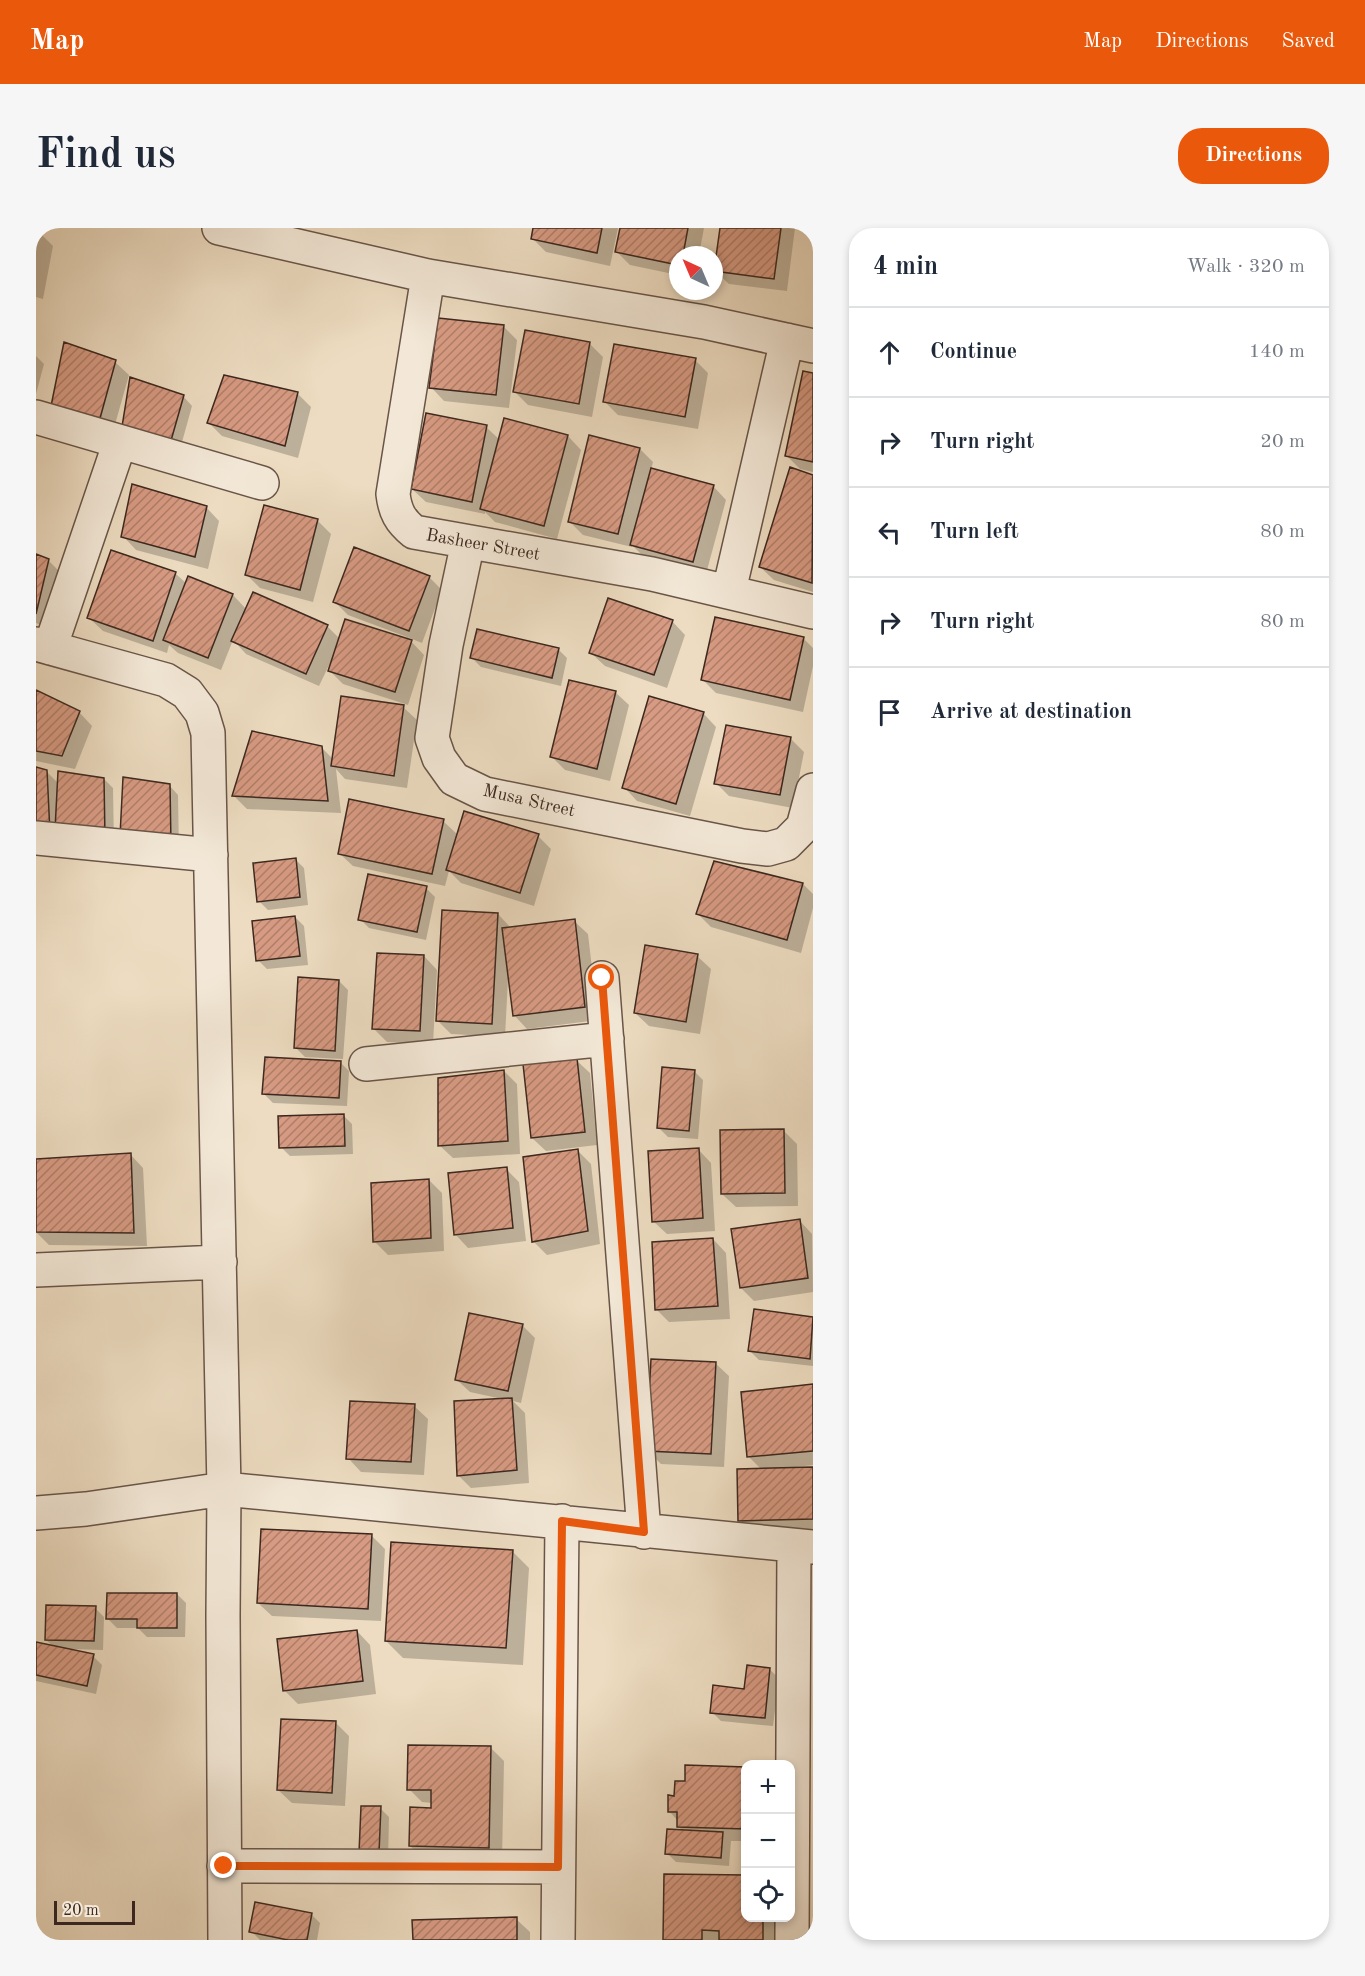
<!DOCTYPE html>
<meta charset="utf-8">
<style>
body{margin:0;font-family:"Old Standard TT",serif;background:#f6f6f7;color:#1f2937}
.controls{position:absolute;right:18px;bottom:18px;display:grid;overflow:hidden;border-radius:12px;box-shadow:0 3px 9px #0003}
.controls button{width:54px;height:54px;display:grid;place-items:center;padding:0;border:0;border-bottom:2px solid #e0e1e3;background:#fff;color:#1f2937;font:30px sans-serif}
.compass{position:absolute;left:633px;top:18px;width:54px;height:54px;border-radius:50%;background:#fff;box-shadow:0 3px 9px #0003;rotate:316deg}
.scale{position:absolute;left:18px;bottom:15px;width:81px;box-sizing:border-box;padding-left:6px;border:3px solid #3d281f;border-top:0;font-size:16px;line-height:21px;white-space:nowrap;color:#3d281f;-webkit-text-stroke:4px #f3e8d7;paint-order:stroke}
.stop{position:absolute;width:18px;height:18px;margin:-14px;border:4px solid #ea580c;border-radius:50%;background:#fff}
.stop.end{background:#ea580c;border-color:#fff;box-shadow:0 2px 6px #0008}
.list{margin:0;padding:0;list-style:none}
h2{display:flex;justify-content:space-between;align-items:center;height:78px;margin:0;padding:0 24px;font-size:26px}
h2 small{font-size:20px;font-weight:400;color:#747a83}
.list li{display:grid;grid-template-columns:39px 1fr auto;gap:18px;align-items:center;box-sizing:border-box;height:90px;padding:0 24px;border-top:2px solid #e0e1e3}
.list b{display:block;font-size:22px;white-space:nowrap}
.list em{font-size:20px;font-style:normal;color:#747a83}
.icon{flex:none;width:33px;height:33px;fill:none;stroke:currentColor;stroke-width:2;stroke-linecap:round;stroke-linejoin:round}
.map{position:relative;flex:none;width:777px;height:1712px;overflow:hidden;border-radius:24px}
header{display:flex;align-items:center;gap:36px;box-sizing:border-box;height:84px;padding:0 30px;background:#ea580c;color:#fff}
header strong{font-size:28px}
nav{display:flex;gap:33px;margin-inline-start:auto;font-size:21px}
.intro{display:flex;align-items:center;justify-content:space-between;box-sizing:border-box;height:144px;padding:0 36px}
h1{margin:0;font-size:42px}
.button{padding:15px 27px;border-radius:24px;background:#ea580c;color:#fff;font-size:21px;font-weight:700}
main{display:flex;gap:36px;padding:0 36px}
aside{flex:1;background:#fff;border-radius:24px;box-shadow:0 3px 9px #0003}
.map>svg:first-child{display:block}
</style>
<header>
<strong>Map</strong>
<nav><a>Map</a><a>Directions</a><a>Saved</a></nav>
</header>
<div class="intro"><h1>Find us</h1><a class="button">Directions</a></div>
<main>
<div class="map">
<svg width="777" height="1712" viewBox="0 0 777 1712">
<defs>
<pattern id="building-hatch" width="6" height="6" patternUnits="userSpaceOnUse" patternTransform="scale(1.5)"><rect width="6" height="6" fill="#d79a82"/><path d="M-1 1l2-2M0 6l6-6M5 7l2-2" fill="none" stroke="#b07e6a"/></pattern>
</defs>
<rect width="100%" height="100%" fill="#eddcc1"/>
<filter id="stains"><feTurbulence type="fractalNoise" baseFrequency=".00333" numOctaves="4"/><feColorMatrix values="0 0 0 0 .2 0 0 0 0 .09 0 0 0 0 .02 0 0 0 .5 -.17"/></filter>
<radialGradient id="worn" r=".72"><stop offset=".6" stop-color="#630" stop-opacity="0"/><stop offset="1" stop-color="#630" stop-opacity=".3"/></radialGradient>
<!-- shadow -->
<path fill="#0003" d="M499,0H582L574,38L510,24L496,10Z
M585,0H668L663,27H642V47L594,37L581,24Z
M685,0H759L751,63L693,56L679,43Z
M0,4L4,5L17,18L7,71L0,69Z
M468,99L481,112L473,180L408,173L395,159Z
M554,116L567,129L556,189L492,177L479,164Z
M0,128L8,136L0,166Z
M659,132L672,145L662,201L582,187L569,174Z
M79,134L93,147L76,207L29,196Z
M777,146V244L764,241L751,228Z
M261,165L275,179L262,230L186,208L172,194Z
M147,168L156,178L143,225L95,213Z
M469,192L532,208L545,222L521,311L459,294L449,284V286L390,274L376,261L450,199L464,212Z
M604,221L617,234L615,242L677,258L690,272L670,346L609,330L596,317V319L547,307L533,293Z
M755,241L777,248V364L738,352L724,339Z
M170,279L183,293L172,341L100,322L87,308Z
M281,292L295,306L277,374L224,360L211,347Z
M76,324L140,346L151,356L153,350L197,367L211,382L291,398L304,411L370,412L371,409L312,387L299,374L393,349L406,362L386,415L371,409L388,427L372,477L307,456L294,443L297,434L295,433L283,458L210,426L197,412L185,442L142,425L133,417L131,425L67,403L53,390Z
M0,328L12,332L25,345L11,408L0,404V398L4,400L5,397L0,395Z
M636,393L649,407L631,460L569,438L555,425Z
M767,410L777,420V438L767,484L680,465L667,452Z
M522,421L531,430L525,458L445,439L436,430Z
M0,464L43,484L56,498L39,541L0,533Z
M579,464L593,477L574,553L529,542L516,529Z
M367,479L381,492L371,560L309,551L300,541L305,585L211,581L198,568L285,519L297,531Z
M667,485L680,499L654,588L601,573L588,559Z
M754,510L768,524L757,580L693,568L680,555Z
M0,541L11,544L23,556L68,551L77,560L78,618L0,613Z
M133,557L142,567L143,624L86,607Z
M407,593L422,607L502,608L515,621L498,678L425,655L413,643L409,658L317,638L303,625Z
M259,631L268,640L272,677L232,682L223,673Z
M767,656L777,666V680L765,725L675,699L661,685Z
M390,660L399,669L390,712L333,700L324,691Z
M462,686L475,700L538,693L552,706L562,792L491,801L478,787L474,751H472L469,809L415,806L402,793Z
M259,689L268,698L272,737L231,741L222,732Z
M388,728L401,742L397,816L351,814L338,801Z
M661,728L675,741L664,806L613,798L599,785Z
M303,753L312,762L307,831L269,829L260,820Z
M540,832L554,845L561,917L510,923L496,910Z
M304,834L313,843L311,878L237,875L228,866Z
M468,843L481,856L484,926L417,930L403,917Z
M658,843L667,852L662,911L632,909L623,900Z
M307,887L316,896L317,926L254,928L245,919Z
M747,902L761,916L762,978L700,979L686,966Z
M662,921L675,935L679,1003L631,1006L617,993Z
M542,923L555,936L564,1016L511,1027L498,1014L489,930Z
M94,926L107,940L111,1018L13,1017L0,1004V982Z
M470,941L483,954L490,1013L432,1020L419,1006Z
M393,952L406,965L408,1023L352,1027L339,1014Z
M763,992L776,1006L777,1064L718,1073L705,1060Z
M677,1011L690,1025L694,1091L633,1094L620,1081Z
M719,1083L777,1090V1138L723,1132L714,1123Z
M486,1097L499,1110L485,1175L477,1173L489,1185L493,1255L435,1260L422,1247L466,1171L434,1164L420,1151Z
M679,1135L693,1148L688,1239L625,1236L612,1223Z
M777,1158V1237L760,1239V1241H777V1304L717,1305L704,1292L726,1242L713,1229Z
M378,1178L392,1191L388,1247L325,1244L312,1230Z
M336,1308L349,1321L345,1393L236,1388L222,1375Z
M476,1323L493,1340L487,1437L367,1430L350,1413Z
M141,1366L150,1375L149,1409H111L102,1400H81L72,1391Z
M59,1380L68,1389L67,1422L34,1421L57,1428L66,1437L60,1466L0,1453V1415L18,1419L10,1412Z
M321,1403L334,1417L340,1466L262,1476L248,1462Z
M733,1441L743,1450L737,1498L685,1493L676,1484L709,1462Z
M300,1495L313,1508L309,1578L256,1575L242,1562Z
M454,1519L468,1533L466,1632L388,1631L374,1618L396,1581V1575L386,1574L373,1561Z
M710,1540V1613H695L693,1638L640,1634L631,1625L647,1603L642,1598V1593L633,1583L640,1569L650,1555Z
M344,1580L353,1589L352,1633H333Z
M275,1686L284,1695L281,1712H224L215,1703Z
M710,1690H740V1712H629Z
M480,1691L494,1704V1712H378Z"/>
<!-- building -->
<path fill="url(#building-hatch)" stroke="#3d281f" stroke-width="1.5" d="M497,0H566L561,25L495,11Z
M584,0H652L647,27H642V37L579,24Z
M684,0H745L738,51L678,43Z
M402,90L468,97L460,167L393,160Z
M489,102L554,114L543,176L477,164Z
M28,114L80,132L63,194L14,183Z
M578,116L660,130L649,189L567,174Z
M767,143L777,145V234L749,228Z
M188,147L262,164L249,218L171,195Z
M94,149L148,167L134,216L85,205Z
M390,185L451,197L436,274L375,261Z
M468,190L532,207L508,298L444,281Z
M553,207L604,220L582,306L532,294Z
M754,239L777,247L776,355L723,339Z
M615,240L678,257L657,334L594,317Z
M96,256L171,278L159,329L85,309Z
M228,277L282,291L264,362L209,347Z
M318,319L394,348L373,403L297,374Z
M75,322L140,344L117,413L51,390Z
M0,326L13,331L0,386Z
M152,348L197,366L172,430L127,412Z
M217,364L292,397L270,446L195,413Z
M572,370L637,392L618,447L553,425Z
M679,389L768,409L754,472L665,452Z
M309,391L376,412L359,464L292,443Z
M441,401L523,420L516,450L434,430Z
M533,452L580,463L561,541L514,529Z
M0,462L44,483L26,528L0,523Z
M305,468L368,477L358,548L295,538Z
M613,468L668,484L640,576L586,560Z
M690,497L755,509L744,567L678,556Z
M216,503L286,518L292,573L196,568Z
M0,539L11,542L14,605L0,603Z
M22,543L68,550L69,610L19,602Z
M87,549L134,556L135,616L84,608Z
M313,571L408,591L396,646L302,626Z
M428,583L503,606L484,665L410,642Z
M260,630L264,669L221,674L217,635Z
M678,633L767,655L751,712L660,686Z
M332,646L391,658L381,704L322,692Z
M406,682L462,685L456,796L400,793Z
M259,688L264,728L220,733L216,693Z
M539,691L549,779L477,788L466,700Z
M609,717L662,726L650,794L598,785Z
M341,725L388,727L384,803L336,801Z
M262,749L303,752L299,823L258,820Z
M229,829L305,833L303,870L226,866Z
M541,830L549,904L495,910L487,836Z
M626,839L659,842L653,903L621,900Z
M468,842L472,913L402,918V850Z
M308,886L309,918L243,920L242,888Z
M748,901L749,965L685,966L684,902Z
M663,920L667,990L616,994L612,923Z
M542,921L552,1003L496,1014L487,929Z
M95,925L98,1005L0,1004V931Z
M471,939L477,1000L418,1007L412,945Z
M393,951L395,1010L337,1014L335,955Z
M764,991L772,1050L704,1060L695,1001Z
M677,1010L682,1078L619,1082L616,1014Z
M718,1081L777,1089L774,1131L712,1123Z
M433,1085L487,1096L472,1163L419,1152Z
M615,1131L680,1134L675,1226L610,1223Z
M777,1156V1223L711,1229L705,1164Z
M476,1170L481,1242L421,1248L418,1173Z
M314,1173L379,1176L375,1234L310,1231Z
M777,1239V1291L702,1293L701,1241Z
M225,1301L336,1306L332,1381L221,1375Z
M355,1314L477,1322L470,1420L349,1413Z
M71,1365H141V1400H101V1391H70Z
M10,1377L60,1378L58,1413L9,1412Z
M321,1402L327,1453L247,1463L241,1411Z
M0,1414L58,1426L51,1458L0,1447Z
M711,1437L734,1440L729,1490L674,1485L677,1457L708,1461Z
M245,1491L300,1493L296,1565L241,1562Z
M372,1517L455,1518L453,1620L373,1618L374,1579L395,1580V1562H371Z
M649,1537L710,1539V1601L641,1599V1584H632V1567L638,1568L639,1553H649Z
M325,1578H345L343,1625H323Z
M631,1601L687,1604L685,1630L629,1626Z
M628,1646L710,1647V1690H727V1712H683V1703L666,1702V1712H627Z
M219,1674L276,1685L271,1712H252L213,1704Z
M481,1689V1712H377L376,1692Z"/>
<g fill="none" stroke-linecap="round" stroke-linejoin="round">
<!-- minor casing -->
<g stroke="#695548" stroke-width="36">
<path id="minor" d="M183,0L392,48L668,94L777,118
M392,48L357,266C359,283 364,293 378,304L616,346L777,384
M0,189L226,255
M432,314L410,417L396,510L403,530L418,551L449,566L706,618L732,621L750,616L767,599L777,562
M693,363L751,112
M0,416L130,452L151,465L166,485L172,505L188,1261L187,1388L189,1712
M14,420L84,214
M0,610L175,627
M566,750L608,1304
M330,836L571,811
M0,1042L184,1034
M0,1285L50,1281L188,1261L777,1319
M188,1638L522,1639
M522,1712L526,1293
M756,1712L758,1318"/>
</g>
<!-- minor -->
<use href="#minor" stroke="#f3e8d7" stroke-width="33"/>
</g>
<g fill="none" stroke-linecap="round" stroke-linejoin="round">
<!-- route -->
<path stroke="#ea580c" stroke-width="8" d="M188,1638L522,1639L526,1293L608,1304L566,750"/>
</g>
<g text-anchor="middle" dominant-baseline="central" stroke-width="4.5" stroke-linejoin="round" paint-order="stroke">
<!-- street labels -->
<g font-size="18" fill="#3d281f" stroke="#f3e8d7">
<text transform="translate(447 317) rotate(10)">Basheer Street</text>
<text transform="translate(493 573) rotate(13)">Musa Street</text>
</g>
</g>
<rect width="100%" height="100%" filter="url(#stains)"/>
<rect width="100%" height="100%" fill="url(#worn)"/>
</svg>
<div class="controls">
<button>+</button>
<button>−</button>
<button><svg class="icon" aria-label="locate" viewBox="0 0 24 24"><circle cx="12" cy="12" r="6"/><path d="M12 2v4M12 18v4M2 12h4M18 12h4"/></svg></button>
</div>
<svg class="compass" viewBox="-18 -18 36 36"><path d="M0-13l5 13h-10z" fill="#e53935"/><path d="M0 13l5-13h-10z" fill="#747a83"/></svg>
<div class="scale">20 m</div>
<div class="stop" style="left:566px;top:750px"></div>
<div class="stop end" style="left:188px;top:1638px"></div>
</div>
<aside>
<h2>4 min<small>Walk · 320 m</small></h2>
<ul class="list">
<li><svg class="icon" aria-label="ahead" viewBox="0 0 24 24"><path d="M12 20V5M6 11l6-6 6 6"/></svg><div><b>Continue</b></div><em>140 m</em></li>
<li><svg class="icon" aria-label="right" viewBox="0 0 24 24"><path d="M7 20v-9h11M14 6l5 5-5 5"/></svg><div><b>Turn right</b></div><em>20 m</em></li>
<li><svg class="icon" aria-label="left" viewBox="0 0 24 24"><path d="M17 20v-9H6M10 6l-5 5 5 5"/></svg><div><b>Turn left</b></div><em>80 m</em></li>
<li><svg class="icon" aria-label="right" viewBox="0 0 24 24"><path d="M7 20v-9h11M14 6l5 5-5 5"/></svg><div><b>Turn right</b></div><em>80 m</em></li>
<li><svg class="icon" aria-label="arrive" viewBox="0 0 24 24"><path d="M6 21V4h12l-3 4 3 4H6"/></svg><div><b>Arrive at destination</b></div></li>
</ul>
</aside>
</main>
